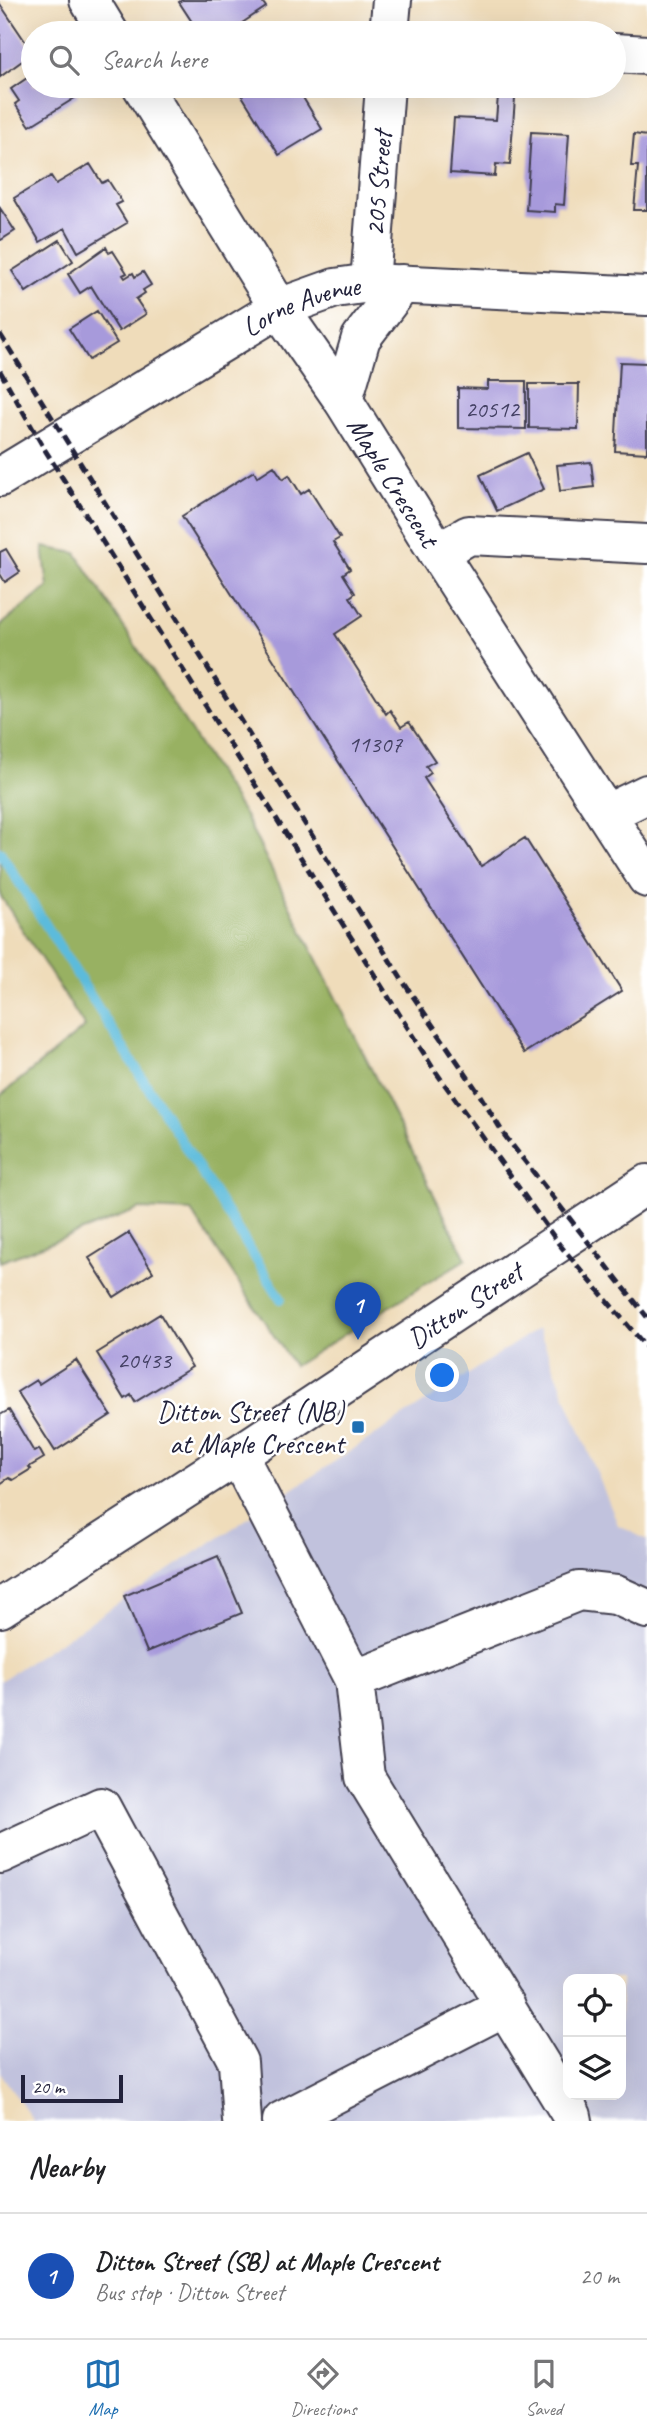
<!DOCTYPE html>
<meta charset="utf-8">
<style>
body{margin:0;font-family:Caveat,sans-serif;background:#f6f6f6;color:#202124}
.controls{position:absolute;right:21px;bottom:21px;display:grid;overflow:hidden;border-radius:14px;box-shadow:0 7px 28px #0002}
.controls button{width:63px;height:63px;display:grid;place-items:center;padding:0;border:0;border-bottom:2px solid #e0e0e0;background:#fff;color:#202124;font:35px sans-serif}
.scale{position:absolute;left:21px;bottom:18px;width:102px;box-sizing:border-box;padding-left:7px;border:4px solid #22223b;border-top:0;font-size:19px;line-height:24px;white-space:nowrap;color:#22223b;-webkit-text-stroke:5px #fff;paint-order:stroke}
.you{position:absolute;left:443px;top:1376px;width:24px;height:24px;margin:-18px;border:5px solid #fff;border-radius:50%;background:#1a73e8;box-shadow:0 0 0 10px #1a73e833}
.badge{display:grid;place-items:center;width:46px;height:46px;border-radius:50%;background:#1f6fb2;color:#fff;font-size:23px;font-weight:700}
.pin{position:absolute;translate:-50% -58px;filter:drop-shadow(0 2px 4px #0008)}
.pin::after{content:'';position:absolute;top:37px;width:24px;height:21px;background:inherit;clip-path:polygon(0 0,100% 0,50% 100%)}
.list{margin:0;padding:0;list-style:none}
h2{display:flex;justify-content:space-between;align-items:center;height:91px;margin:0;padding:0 28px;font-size:30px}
h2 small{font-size:23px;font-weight:400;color:#757577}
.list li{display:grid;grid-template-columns:46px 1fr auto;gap:21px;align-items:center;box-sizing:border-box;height:126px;padding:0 28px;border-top:2px solid #e0e0e0}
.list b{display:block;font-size:26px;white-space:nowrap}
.list p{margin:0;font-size:23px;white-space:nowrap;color:#757577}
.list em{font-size:23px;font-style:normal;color:#757577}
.icon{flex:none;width:38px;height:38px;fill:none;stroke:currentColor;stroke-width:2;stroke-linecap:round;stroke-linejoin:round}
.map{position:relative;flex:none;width:647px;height:2121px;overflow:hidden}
.search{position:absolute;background:#fff;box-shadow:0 7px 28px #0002;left:21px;right:21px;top:21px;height:77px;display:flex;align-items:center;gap:18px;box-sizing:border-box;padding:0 24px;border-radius:38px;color:#757577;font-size:26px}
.sheet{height:217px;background:#fff}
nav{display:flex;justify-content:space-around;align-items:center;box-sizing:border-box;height:98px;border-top:2px solid #e0e0e0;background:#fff;font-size:19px;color:#757577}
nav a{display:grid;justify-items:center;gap:4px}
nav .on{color:#1f6fb2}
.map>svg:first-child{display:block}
</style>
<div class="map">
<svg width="647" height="2121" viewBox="0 0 647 2121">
<rect width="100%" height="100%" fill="#fff"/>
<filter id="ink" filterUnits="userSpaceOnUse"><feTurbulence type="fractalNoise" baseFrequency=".0143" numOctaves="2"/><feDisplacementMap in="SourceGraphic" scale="14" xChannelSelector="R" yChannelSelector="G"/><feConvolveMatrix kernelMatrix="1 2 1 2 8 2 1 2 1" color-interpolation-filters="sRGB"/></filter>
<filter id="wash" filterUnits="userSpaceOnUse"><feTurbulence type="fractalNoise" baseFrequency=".00686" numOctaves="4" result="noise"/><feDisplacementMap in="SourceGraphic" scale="28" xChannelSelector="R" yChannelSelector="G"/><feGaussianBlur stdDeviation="1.57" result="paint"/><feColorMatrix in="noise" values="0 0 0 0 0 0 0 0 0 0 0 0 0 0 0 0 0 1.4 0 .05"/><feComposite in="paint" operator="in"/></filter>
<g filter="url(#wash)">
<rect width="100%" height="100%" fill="#efdcba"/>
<!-- industrial -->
<path fill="#c1c2dd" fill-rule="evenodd" d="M538,1328L618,1525L647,1540V2121H33L0,2072V1681ZM568,1979H621V2095H568Z"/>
<!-- forest -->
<path fill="#98b162" stroke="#5d6a4e" stroke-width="2" d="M43,547L76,553L245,816L466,1259L294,1366L191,1211L140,1209L0,1262V1096L85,1027L0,895V626L48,587Z"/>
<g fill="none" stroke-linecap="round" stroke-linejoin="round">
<!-- stream -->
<path stroke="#5cbbdb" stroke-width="10" d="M0,852L281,1299"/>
</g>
<g id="blocks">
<!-- building -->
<path fill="#a79adb" d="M182,0H261L266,7L227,33H204L199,26L196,28L179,2Z
M0,4L33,53L0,77Z
M33,74V86H72L78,96L30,126L15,104L19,101L11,89Z
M236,86H296L322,129L279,155Z
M498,96L515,98L510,165L496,164L495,176L450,173L454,118L496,120Z
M531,132L569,134L564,205L555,204V212L526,210Z
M634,134L647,136V210H634L638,166H631Z
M90,164L102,183L108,180L122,202L116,205L127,223L78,252L65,228L40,242L14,198L51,176L56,184Z
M0,208L15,231L1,240L0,239Z
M60,240L73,261L26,292L12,271Z
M106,247L109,253L113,251L127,273L123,275L125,278L133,273L135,277L143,272L151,285L143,290L145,293L136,299L146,314L119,331L91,286L80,293L68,274Z
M97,311L117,343L89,360L69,329Z
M620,362L647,363V453L615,451Z
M488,381H526V429L458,428V388L488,389Z
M529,384H579L578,429L529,428Z
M527,453L544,489L497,511L480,475Z
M591,462L594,487L560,491L557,465Z
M274,466L283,479L289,475L301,494L309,489L340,538L333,542L350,569L343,574L355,593L350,597L362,616L335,634L386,714L390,710L401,727L409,722L435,761L426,766L431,773L424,778L481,866L525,838L622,991L524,1053L182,516L254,471L257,477Z
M6,549L20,572L5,582L0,574V552Z
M129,1233L153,1272L114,1297L89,1258Z
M160,1314L192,1367L135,1402L131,1395L125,1399L97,1353Z
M76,1360L111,1415L55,1451L17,1392L36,1380L39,1384Z
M9,1410L34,1452L39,1449L44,1458L29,1467L31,1469L13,1480L9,1478L0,1484V1415Z
M218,1556L242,1613L147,1652L124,1596Z"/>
</g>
</g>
<g filter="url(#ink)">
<use href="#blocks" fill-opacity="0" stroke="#413e4e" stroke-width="2"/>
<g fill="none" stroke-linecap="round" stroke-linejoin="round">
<!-- minor casing -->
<g stroke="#413e4e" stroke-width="42">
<g id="minor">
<path d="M89,0L109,33"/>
<path d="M389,33L392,0"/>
<path d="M614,53L647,55"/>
<path id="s1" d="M142,86L279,308L343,400L438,553L647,878"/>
<path id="s2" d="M370,283L385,86"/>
<path d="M343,400L361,338L402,284"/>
<path id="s3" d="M0,477L279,308L335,288L370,283L647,296"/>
<path d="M438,553L469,535L647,544"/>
<path d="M606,814L647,794"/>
<path d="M238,1455L354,1680L365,1777L572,2116L573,2121"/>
<path id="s4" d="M0,1608L238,1455L647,1184"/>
<path d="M354,1680L579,1591L616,1595L647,1609"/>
<path d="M0,1854L101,1807L238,2062L242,2121"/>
<path d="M282,2121L506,2006"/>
</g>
</g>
<!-- minor -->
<use href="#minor" stroke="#fff" stroke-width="38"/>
<!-- rail -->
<path stroke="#22223b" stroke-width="5" stroke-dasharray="10 5" stroke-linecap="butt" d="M0,334L402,980L478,1092L505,1136L647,1317
M0,371L45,450L433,1068L559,1244L647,1348"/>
</g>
</g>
<!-- markers -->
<rect fill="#1f6fb2" stroke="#fff" stroke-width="2.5" x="351" y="1420" width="14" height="14" rx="3.5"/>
<g text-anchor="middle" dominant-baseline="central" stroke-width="5" stroke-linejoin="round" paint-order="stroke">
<!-- number labels -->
<g font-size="24" fill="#434063">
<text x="492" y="409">20512</text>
<text x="375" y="744">11307</text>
<text x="144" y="1360">20433</text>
</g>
<!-- street labels -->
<g font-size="28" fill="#22223b" stroke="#fff">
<text stroke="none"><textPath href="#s2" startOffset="100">205 Street</textPath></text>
<text stroke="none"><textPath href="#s3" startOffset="348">Lorne Avenue</textPath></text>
<text stroke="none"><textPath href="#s1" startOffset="469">Maple Crescent</textPath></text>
<text stroke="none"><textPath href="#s4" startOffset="555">Ditton Street</textPath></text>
</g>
<!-- poi labels -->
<g font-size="28" fill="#22223b" stroke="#fff" text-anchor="end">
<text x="344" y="1411">Ditton Street (NB)<tspan x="344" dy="32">at Maple Crescent</tspan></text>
</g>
</g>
</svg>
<div class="controls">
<button><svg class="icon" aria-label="locate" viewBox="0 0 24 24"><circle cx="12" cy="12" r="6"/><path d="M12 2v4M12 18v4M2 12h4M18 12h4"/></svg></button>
<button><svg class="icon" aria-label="layers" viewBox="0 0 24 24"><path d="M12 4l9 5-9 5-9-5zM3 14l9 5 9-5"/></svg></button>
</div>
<div class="scale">20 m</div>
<div class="you"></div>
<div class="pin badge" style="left:358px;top:1340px;background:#1a4fb4">1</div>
<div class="search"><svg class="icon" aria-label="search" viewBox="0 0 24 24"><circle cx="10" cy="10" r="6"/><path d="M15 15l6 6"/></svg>Search here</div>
</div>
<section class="sheet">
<h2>Nearby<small></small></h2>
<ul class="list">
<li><span class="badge" style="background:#1a4fb4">1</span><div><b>Ditton Street (SB) at Maple Crescent</b><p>Bus stop · Ditton Street</p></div><em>20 m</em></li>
</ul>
</section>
<nav>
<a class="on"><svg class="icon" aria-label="map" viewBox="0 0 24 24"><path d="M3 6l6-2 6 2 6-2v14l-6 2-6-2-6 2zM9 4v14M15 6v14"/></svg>Map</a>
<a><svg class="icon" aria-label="directions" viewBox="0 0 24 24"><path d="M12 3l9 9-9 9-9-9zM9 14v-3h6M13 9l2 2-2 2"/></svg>Directions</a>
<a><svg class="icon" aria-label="saved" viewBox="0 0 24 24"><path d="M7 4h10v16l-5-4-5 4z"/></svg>Saved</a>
</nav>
